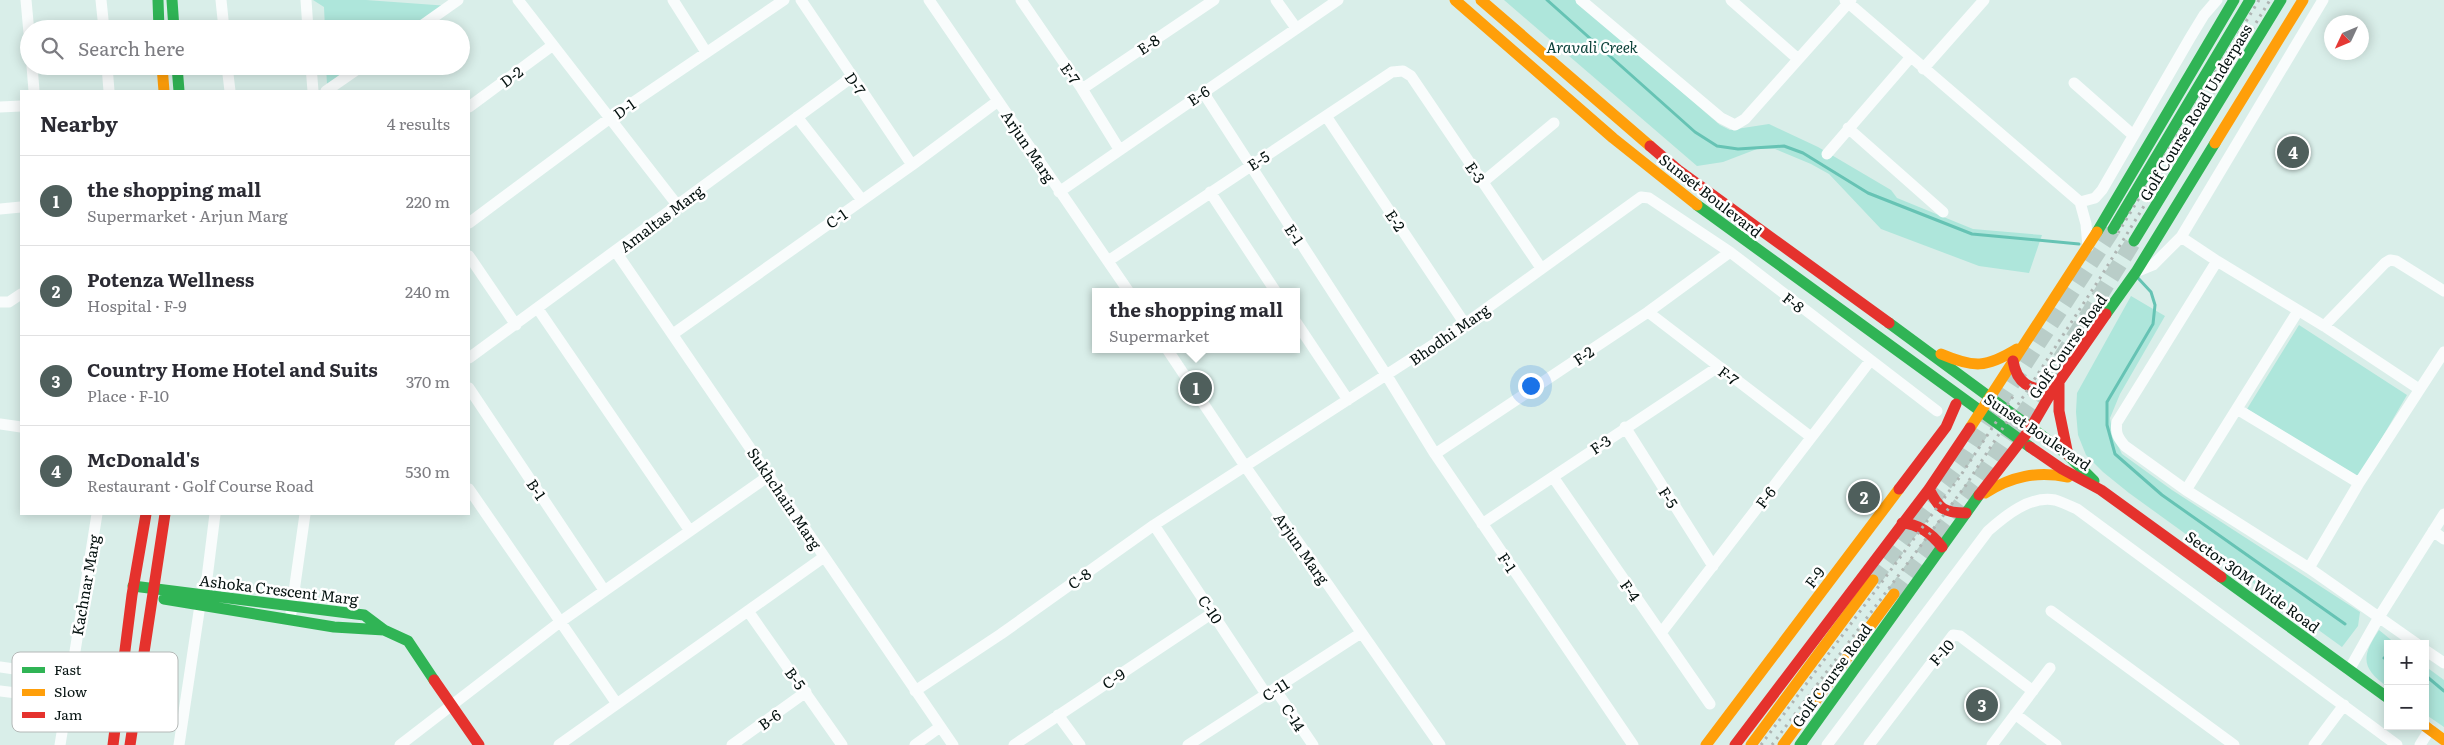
<!DOCTYPE html>
<meta charset="utf-8">
<style>
body{margin:0;font-family:Literata,serif;background:#f2f2f3;color:#2b2b33}
.controls{position:absolute;right:15px;bottom:15px;display:grid;overflow:hidden;border-radius:0px;box-shadow:0 2px 12px #0003}
.controls button{width:45px;height:45px;display:grid;place-items:center;padding:0;border:0;border-bottom:1px solid #e1e1e2;background:#fff;color:#2b2b33;font:25px sans-serif}
.compass{position:absolute;left:2324px;top:15px;width:45px;height:45px;border-radius:50%;background:#fff;box-shadow:0 2px 12px #0003;rotate:226deg}
.you{position:absolute;left:1530px;top:385px;width:18px;height:18px;margin:-12px;border:4px solid #fff;border-radius:50%;background:#1a73e8;box-shadow:0 0 0 8px #1a73e833}
.badge{display:grid;place-items:center;width:32px;height:32px;border-radius:50%;background:#4f5f5c;color:#fff;font-size:16px;font-weight:700}
.pin{position:absolute;translate:-50% -50%;border:2px solid #fff;box-shadow:0 1px 5px #0006}
.popup{position:absolute;left:1092px;top:288px;width:208px;height:65px;box-sizing:border-box;display:grid;place-content:center;border-radius:0px;background:#fff;filter:drop-shadow(0 1px 4px #0005);font-size:16px;white-space:nowrap;color:#7c7c81}
.popup b{font-size:19px;color:#2b2b33}
.popup::after{content:'';position:absolute;left:50%;top:100%;margin-left:-10px;border:10px solid transparent;border-top-color:#fff}
.list{margin:0;padding:0;list-style:none}
h2{display:flex;justify-content:space-between;align-items:center;height:65px;margin:0;padding:0 20px;font-size:21px}
h2 small{font-size:16px;font-weight:400;color:#7c7c81}
.list li{display:grid;grid-template-columns:32px 1fr auto;gap:15px;align-items:center;box-sizing:border-box;height:90px;padding:0 20px;border-top:1px solid #e1e1e2}
.list b{display:block;font-size:19px;white-space:nowrap}
.list p{margin:0;font-size:16px;white-space:nowrap;color:#7c7c81}
.list em{font-size:16px;font-style:normal;color:#7c7c81}
.icon{flex:none;width:28px;height:28px;fill:none;stroke:currentColor;stroke-width:2;stroke-linecap:round;stroke-linejoin:round}
.map{position:relative;flex:none;width:2444px;height:745px;overflow:hidden}
.search{position:absolute;background:#fff;box-shadow:0 2px 12px #0003;left:20px;top:20px;width:450px;height:55px;display:flex;align-items:center;gap:12px;box-sizing:border-box;padding:0 18px;border-radius:28px;color:#7c7c81;font-size:19px}
.panel{position:absolute;background:#fff;box-shadow:0 2px 12px #0003;left:20px;top:90px;width:450px;height:425px;border-radius:0px}
.map>svg:first-child{display:block}
</style>
<div class="map">
<svg width="2444" height="745" viewBox="0 0 2444 745">
<rect width="100%" height="100%" fill="#d9eee9"/>
<!-- green -->
<path fill="#aee6db" d="M313,0H366L449,6L414,29H325L324,7Z
M1504,0H1575L1720,125L1730,130L1769,124L1818,147L1891,190L1897,198L1973,229L2042,235L2029,273L1979,266L1881,229L1829,174L1811,164L1775,149H1757L1723,162L1697,166Z
M326,66H355L327,84Z
M2131,296L2165,316L2120,394L2110,418L2113,436L2122,454L2172,490L2360,612L2358,626L2342,647L2129,493L2103,472L2086,455L2078,435L2076,412L2077,393Z
M2299,325L2407,395L2359,477L2247,409Z
M2379,630L2396,644H2388V687C2361,668 2361,657 2379,630Z
M2425,666L2444,680V727L2425,714Z"/>
<g fill="none" stroke-linecap="round" stroke-linejoin="round">
<!-- stream -->
<path stroke="#66c3b4" stroke-width="3" d="M1547,0L1695,132L1717,146L1738,149L1784,146L1803,153L1868,193L1972,234L2079,244
M2138,278L2151,292L2155,305L2153,324L2107,402V425L2115,454L2162,495L2345,624
M2384,658L2388,659
M2425,675L2444,691"/>
<!-- secondary-tunnel -->
<path stroke="#b9cdc8" stroke-width="16" stroke-dasharray="16 8" stroke-linecap="butt" d="M1873,580L1962,460L2113,229
M1894,594L1978,481L2054,369L2134,241"/>
<!-- street -->
<path stroke="#f9fcfc" stroke-width="11" d="M26,0L29,33
M101,0L104,29
M221,0L224,29
M306,0L308,29
M518,0L678,206
M673,0L706,52
M801,0L912,165
M929,0L1129,292
M1021,0L1082,89L1119,149
M1276,0L1296,28
M1581,0L1721,118L1735,125L1745,119L1851,0
M1731,0L1798,59
M1845,0L2080,202L2086,224L2088,247
M417,29L458,0
M32,66L34,91
M107,66L109,91
M227,66L230,91
M311,66L313,91
M1923,69L1984,0
M2074,83L2133,135
M1082,89L1214,0
M326,91L362,66
M1203,92L1387,376L1435,454L1633,745
M0,107L21,106
M469,107L553,45
M1326,116L1465,324
M797,117L862,200
M1848,128L1943,212
M1827,154L1910,58
M1483,182L1554,123
M1059,192L1338,0
M1210,192L1276,292
M2080,202L2095,198L2102,190L2190,38L2204,15L2217,0
M0,209L21,207
M469,223L610,118L784,0
M2181,237L2217,261
M616,252L953,745
M469,256L516,325
M1108,261L1392,72L1403,71L1411,76L1541,268
M2136,272L2153,265L2181,237L2323,0
M0,302H9L21,294
M538,309L690,531
M1648,312L1811,437
M1296,322L1348,400
M2324,326L2385,263L2390,260L2396,261L2444,291
M673,334L912,165L998,101
M1167,349L1245,466L1440,745
M469,358L852,77
M469,388L604,590
M2237,409L2359,483
M0,424L21,427
M1625,427L1713,566
M1435,454L1648,312L1730,252
M1553,477L1710,704
M469,489L617,704
M2186,490L2298,311
M1482,524L1718,367
M1154,525L1266,694
M2433,531L2444,539
M2309,568L2359,483L2444,352
M205,594L215,514
M748,611L842,745
M2051,611L2234,745
M291,613L305,514
M1661,633L1870,361
M2417,644L2309,568L2186,490L2125,446C2118,438 2115,433 2117,422L2217,261L2324,326L2419,389
M2425,650L2444,663
M0,667L49,674
M2349,670L2379,617L2444,514
M1275,689L1313,745
M0,691L66,699
M915,691L1001,634L1154,525L1465,324L1641,197L1649,198L1730,252L1937,411
M2015,714L2056,745
M1058,715L1080,745
M60,745L97,514
M179,745L200,605
M400,745L560,622L770,475
M559,745L824,557
M732,745L806,692
M915,745L940,727
M1014,745L1214,612
M1188,745L1361,633
M1827,745L1988,531C2005,516 2030,495 2055,500C2062,502 2070,506 2077,509L2397,745
M1869,745L1953,635L1960,636L2033,691
M1992,745L2050,668
M2314,745L2344,705
M2420,745L2430,729"/>
<!-- fast -->
<path stroke="#30b455" stroke-width="11" d="M158,0L159,29
M172,0L174,29
M177,66L179,91
M1697,205L2030,447
M2113,229L2250,0
M2097,232L2234,0
M2134,241L2281,0
M2106,314L2136,272L2215,143
M1889,323L2068,455L2094,481
M2221,577L2388,698
M133,586L364,615L384,630L408,641L434,680
M164,599L334,627L384,630
M1800,745L1979,495"/>
<!-- slow -->
<path stroke="#ff9f0a" stroke-width="11" d="M1455,0L1613,138L1697,205
M1481,0L1650,146
M162,66L164,91
M2215,143L2303,0
M1941,354C1974,368 1986,368 2017,349
M1970,428L2097,232
M1985,493C2012,476 2037,471 2068,477
M2425,726L2444,740
M1706,745L1899,489
M1751,745L1873,580
M1783,745L1894,594"/>
<!-- jam -->
<path stroke="#e5322d" stroke-width="11" d="M1650,146L1678,170L1889,323
M2013,361C2017,384 2029,388 2051,393
M2059,384V411L2068,455
M2030,447L2062,469L2101,490L2221,577
M1899,489L1946,427L1956,404
M1929,489C1939,509 1944,513 1966,513
M1979,495L2030,429L2051,393L2106,314
M1902,523C1918,524 1932,534 1942,547
M434,680L479,745
M113,745L132,595L146,514
M130,745L165,514
M1735,745L1929,489L1970,428"/>
<!-- rail -->
<path stroke="#afb5b3" stroke-width="3" stroke-dasharray="2.5 5" stroke-linecap="butt" d="M2118,233L2259,0
M1761,745L1959,478L2014,395
M1772,745L1966,485L2100,278L2270,0"/>
</g>
<g text-anchor="middle" dominant-baseline="central" stroke-width="5" stroke-linejoin="round" paint-order="stroke">
<!-- street labels -->
<g font-size="15" fill="#051210" stroke="#fff">
<text transform="translate(1148 44) rotate(-34)">E-8</text>
<text transform="translate(1071 73) rotate(55)">E-7</text>
<text transform="translate(511 76) rotate(-36)">D-2</text>
<text transform="translate(856 83) rotate(56)">D-7</text>
<text transform="translate(1198 95) rotate(-34)">E-6</text>
<text transform="translate(624 108) rotate(-35)">D-1</text>
<text transform="translate(2195 112) rotate(-59)">Golf Course Road Underpass</text>
<text transform="translate(1029 146) rotate(56)">Arjun Marg</text>
<text transform="translate(1258 160) rotate(-33)">E-5</text>
<text transform="translate(1476 172) rotate(56)">E-3</text>
<text transform="translate(1711 195) rotate(38)">Sunset Boulevard</text>
<text transform="translate(661 218) rotate(-37)">Amaltas Marg</text>
<text transform="translate(836 218) rotate(-35)">C-1</text>
<text transform="translate(1396 220) rotate(56)">E-2</text>
<text transform="translate(1295 234) rotate(57)">E-1</text>
<text transform="translate(1794 302) rotate(38)">F-8</text>
<text transform="translate(1449 334) rotate(-35)">Bhodhi Marg</text>
<text transform="translate(2067 346) rotate(-55)">Golf Course Road</text>
<text transform="translate(1583 355) rotate(-34)">F-2</text>
<text transform="translate(1729 375) rotate(37)">F-7</text>
<text transform="translate(2038 431) rotate(34)">Sunset Boulevard</text>
<text transform="translate(1600 444) rotate(-34)">F-3</text>
<text transform="translate(537 489) rotate(56)">B-1</text>
<text transform="translate(1669 497) rotate(57)">F-5</text>
<text transform="translate(1765 497) rotate(-53)">F-6</text>
<text transform="translate(785 498) rotate(56)">Sukhchain Marg</text>
<text transform="translate(1302 548) rotate(55)">Arjun Marg</text>
<text transform="translate(1508 562) rotate(56)">F-1</text>
<text transform="translate(1814 577) rotate(-53)">F-9</text>
<text transform="translate(1079 578) rotate(-35)">C-8</text>
<text transform="translate(2253 581) rotate(36)">Sector 30M Wide Road</text>
<text transform="translate(85 585) rotate(-80)">Kachnar Marg</text>
<text transform="translate(279 589) rotate(7)">Ashoka Crescent Marg</text>
<text transform="translate(1631 590) rotate(55)">F-4</text>
<text transform="translate(1211 609) rotate(56)">C-10</text>
<text transform="translate(1941 652) rotate(-49)">F-10</text>
<text transform="translate(1831 675) rotate(-54)">Golf Course Road</text>
<text transform="translate(796 678) rotate(54)">B-5</text>
<text transform="translate(1113 678) rotate(-33)">C-9</text>
<text transform="translate(1275 689) rotate(-33)">C-11</text>
<text transform="translate(1294 717) rotate(57)">C-14</text>
<text transform="translate(769 719) rotate(-35)">B-6</text>
</g>
<!-- park labels -->
<g font-size="15" font-style="italic" fill="#0b4139" stroke="#fff">
<text x="1592" y="46">Aravali Creek</text>
</g>
</g>
<!-- legend -->
<rect x="12" y="652" width="166" height="80" rx="8" fill="#fff" stroke="#b4b8b7" stroke-width="1"/>
<rect x="22" y="667" width="23" height="6" fill="#30b455"/>
<rect x="22" y="689" width="23" height="7" fill="#ff9f0a"/>
<rect x="22" y="712" width="23" height="6" fill="#e5322d"/>
<g font-size="14" fill="#051210">
<text x="54" y="675">Fast</text>
<text x="54" y="697">Slow</text>
<text x="54" y="720">Jam</text>
</g>
</svg>
<div class="controls">
<button>+</button>
<button>−</button>
</div>
<svg class="compass" viewBox="-18 -18 36 36"><path d="M0-13l5 13h-10z" fill="#e53935"/><path d="M0 13l5-13h-10z" fill="#7c7c81"/></svg>
<div class="you"></div>
<div class="pin badge" style="left:1196px;top:388px">1</div>
<div class="popup"><b>the shopping mall</b>Supermarket</div>
<div class="pin badge" style="left:1864px;top:497px">2</div>
<div class="pin badge" style="left:1982px;top:705px">3</div>
<div class="pin badge" style="left:2293px;top:152px">4</div>
<div class="search"><svg class="icon" aria-label="search" viewBox="0 0 24 24"><circle cx="10" cy="10" r="6"/><path d="M15 15l6 6"/></svg>Search here</div>
<section class="panel">
<h2>Nearby<small>4 results</small></h2>
<ul class="list">
<li><span class="badge">1</span><div><b>the shopping mall</b><p>Supermarket · Arjun Marg</p></div><em>220 m</em></li>
<li><span class="badge">2</span><div><b>Potenza Wellness</b><p>Hospital · F-9</p></div><em>240 m</em></li>
<li><span class="badge">3</span><div><b>Country Home Hotel and Suits</b><p>Place · F-10</p></div><em>370 m</em></li>
<li><span class="badge">4</span><div><b>McDonald's</b><p>Restaurant · Golf Course Road</p></div><em>530 m</em></li>
</ul>
</section>
</div>
